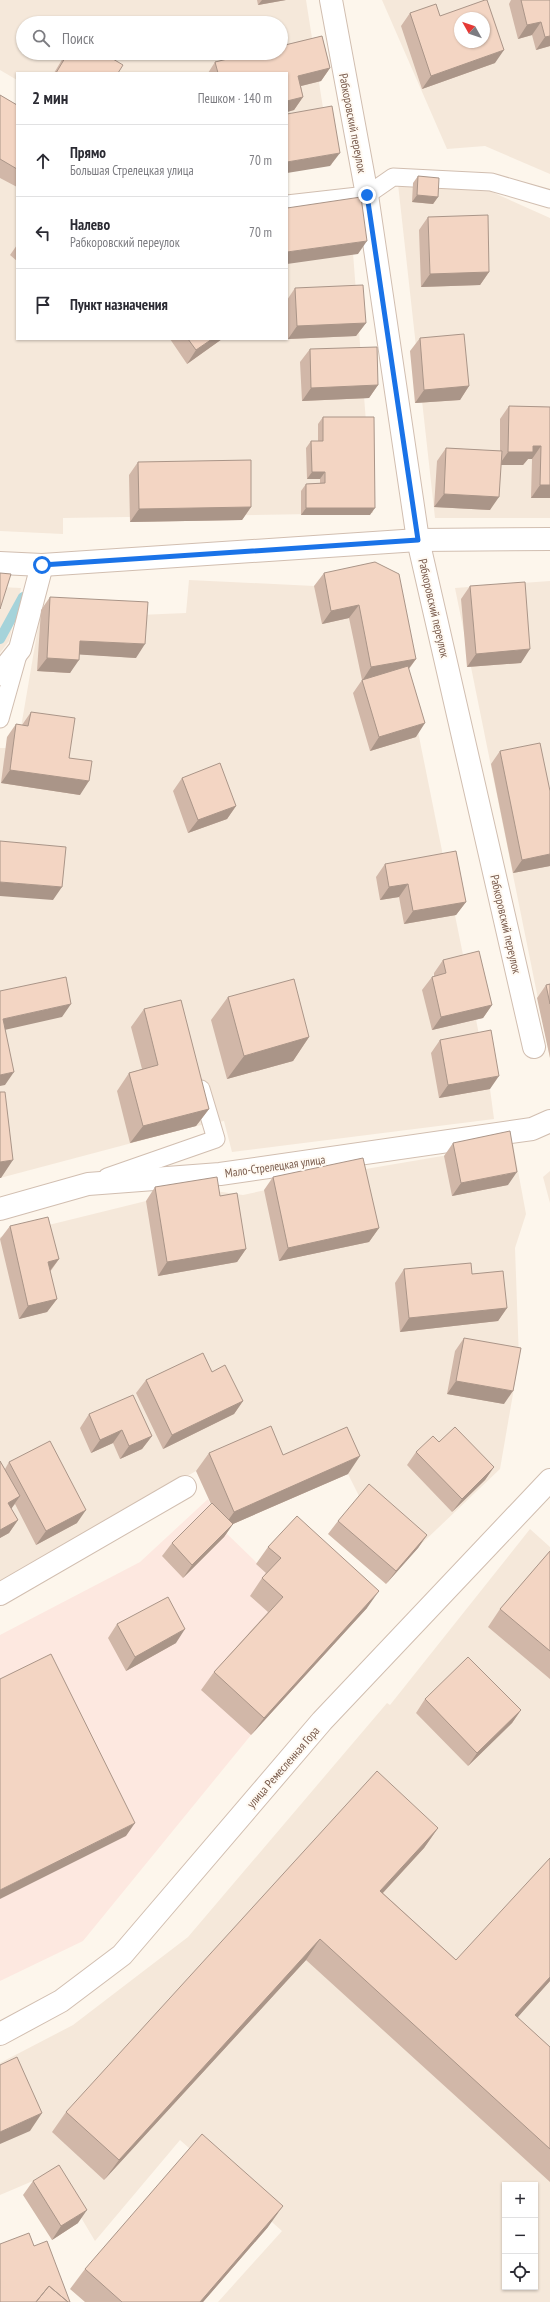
<!DOCTYPE html>
<html lang="ru">
<meta charset="utf-8">
<style>
body{margin:0;font-family:"PT Sans Narrow",sans-serif;background:#f2f2f3;color:#2b2b33}
.controls{position:absolute;right:12px;bottom:12px;display:grid;overflow:hidden;border-radius:0px;box-shadow:0 1px 3px #0004}
.controls button{width:36px;height:36px;display:grid;place-items:center;padding:0;border:0;border-bottom:1px solid #e1e1e2;background:#fff;color:#2b2b33;font:20px sans-serif}
.compass{position:absolute;left:454px;top:12px;width:36px;height:36px;border-radius:50%;background:#fff;box-shadow:0 1px 3px #0004;rotate:310deg}
.stop{position:absolute;width:12px;height:12px;margin:-9px;border:3px solid #1a73e8;border-radius:50%;background:#fff}
.stop.end{background:#1a73e8;border-color:#fff;box-shadow:0 1px 4px #0008}
.list{margin:0;padding:0;list-style:none}
h2{display:flex;justify-content:space-between;align-items:center;height:52px;margin:0;padding:0 16px;font-size:17px}
h2 small{font-size:13px;font-weight:400;color:#7c7c81}
.list li{display:grid;grid-template-columns:26px 1fr auto;gap:12px;align-items:center;box-sizing:border-box;height:72px;padding:0 16px;border-top:1px solid #e1e1e2}
.list b{display:block;font-size:15px;white-space:nowrap}
.list p{margin:0;font-size:13px;white-space:nowrap;color:#7c7c81}
.list em{font-size:13px;font-style:normal;color:#7c7c81}
.icon{flex:none;width:22px;height:22px;fill:none;stroke:currentColor;stroke-width:2;stroke-linecap:round;stroke-linejoin:round}
.map{position:relative;flex:none;width:550px;height:2302px;overflow:hidden}
.search{position:absolute;background:#fff;box-shadow:0 1px 3px #0004;left:16px;top:16px;width:272px;height:44px;display:flex;align-items:center;gap:10px;box-sizing:border-box;padding:0 14px;border-radius:22px;color:#7c7c81;font-size:15px}
.panel{position:absolute;background:#fff;box-shadow:0 1px 3px #0004;left:16px;top:72px;width:272px;height:268px;border-radius:0px}
.map>svg:first-child{display:block}
</style>
<div class="map">
<svg width="550" height="2302" viewBox="0 0 550 2302">
<rect width="100%" height="100%" fill="#fdf6ec"/>
<!-- residential -->
<path fill="#f5e8da" fill-rule="evenodd" d="M0,0H306L332,165L287,172V73H17V80L0,70ZM23,23H281V53H23Z
M382,0H550V174L485,146L447,149ZM460,18H484V42H460Z
M0,100L17,111V339H287V222L350,214L373,513L63,518V534L0,531Z
M398,184H474L550,218V518H435Z
M366,576L406,672L490,1089L494,1119L232,1152L224,1121L196,1126L0,1178V748H6L7,737L19,739L41,610L139,615L186,613L189,580L314,586Z
M550,581V1058L455,588Z
M0,587L21,588L9,641L0,653Z
M513,1144L526,1214L515,1248L519,1359L500,1469L417,1548L360,1498L348,1474L271,1472L258,1444L196,1471L0,1582V1237L146,1201L208,1190L243,1195L354,1171Z
M550,1171V1203L543,1177Z
M530,1529L550,1547V2302H218L282,2231L180,2140L95,2241L54,2172L0,2195V2063L73,2025L188,1937L387,1703L390,1705ZM505,2185H535V2287H505Z"/>
<!-- commercial -->
<path fill="#fde8e0" d="M208,1499L222,1529L337,1641L251,1735L83,1941L0,1981V1635L140,1562Z"/>
<g fill="none" stroke-linecap="round" stroke-linejoin="round">
<!-- stream -->
<path stroke="#a5d3da" stroke-width="10" d="M0,639L23,597"/>
<!-- service casing -->
<g stroke="#d1beb0" stroke-width="19">
<path id="service" d="M287,204L367,195L393,177L491,182L550,199
M0,719L18,655
M107,1177L216,1139L201,1089"/>
</g>
<!-- minor casing -->
<g stroke="#d1beb0" stroke-width="24">
<path id="minor" d="M331,0L367,195L418,540L534,1047
M0,674L20,649L42,565
M0,1209L88,1184L220,1174L532,1129L550,1121
M0,1594L185,1487
M0,2034L61,2001L122,1955L322,1721L550,1480"/>
</g>
<!-- tertiary casing -->
<g stroke="#d1beb0" stroke-width="24">
<path id="tertiary" d="M0,563L42,565L418,540L550,539"/>
</g>
<!-- service -->
<use href="#service" stroke="#fff" stroke-width="17"/>
<!-- minor -->
<use href="#minor" stroke="#fff" stroke-width="22"/>
<!-- tertiary -->
<use href="#tertiary" stroke="#fff" stroke-width="22"/>
</g>
<!-- wall -->
<path fill="#d1b7a8" d="M257,0H286L258,5Z
M511,0H550V46L536,50L532,35L518,39L509,4Z
M410,13L440,16L495,63L422,89L401,26Z
M322,36L330,68L321,81L301,86L303,97L294,110L287,112V73H208L215,62L252,53H281V46Z
M66,53H103L118,73H54Z
M0,95L17,105V187L0,178Z
M418,176L438,197L433,204L412,202L413,183Z
M428,217L489,272L480,285L421,287L419,230Z
M17,245V261L10,255Z
M295,288L366,323L356,336L288,339L287,300Z
M420,338L469,386L460,400L415,403L410,351Z
M170,339H222L187,364Z
M310,349L378,385L369,398L302,401L300,362Z
M509,406L550,407V498H531L532,459H528L523,465H501L490,510L434,507L437,461L446,448L500,451V419Z
M323,417L370,515H301V491L306,484L320,483V479H307L306,448L311,441H318V424Z
M138,462L251,507L242,520L130,522L129,475Z
M324,573L416,659L409,669L416,737L370,751L353,693L362,680L349,618L322,624L314,586Z
M470,586L521,663L467,667L461,599Z
M50,597L136,658L79,654L70,673L37,671L41,610Z
M31,712L69,758L80,795L1,783L7,737L16,724L22,725Z
M500,751L550,866L513,873L491,764Z
M182,778L236,806L227,819L188,833L173,791Z
M385,864L466,902L456,915L404,924L399,897L380,900L376,877Z
M443,960L492,1005L483,1018L432,1030L422,990L432,977L434,976V973Z
M550,984V1058L537,998L546,985Z
M228,997L309,1037L293,1061L227,1079L211,1020Z
M144,1009L209,1109L196,1126L130,1143L117,1091L129,1073L142,1069L131,1027Z
M440,1040L490,1089L439,1098L431,1053Z
M453,1143L508,1185L452,1196L444,1156Z
M273,1177L379,1228L369,1242L279,1261L264,1190Z
M155,1187L220,1196L246,1249L237,1262L158,1276L146,1201Z
M10,1226L59,1259L50,1272L57,1299L47,1312L19,1319L0,1239Z
M404,1269L472,1274L507,1308L498,1321L400,1332L395,1283Z
M464,1338L504,1404L447,1394L455,1351Z
M212,1372L243,1401L234,1414L163,1449L136,1393L146,1380Z
M89,1414L152,1436L142,1449L120,1459L113,1443L91,1453L80,1428Z
M439,1442L494,1467L485,1480L452,1512L407,1465L416,1452Z
M209,1453L283,1455L348,1474L233,1524L224,1537L183,1578L162,1556L172,1543L211,1504L196,1471Z
M0,1461L5,1469L9,1462L77,1523L36,1545L15,1504L11,1509L18,1520L9,1533L0,1538Z
M338,1521L427,1535L418,1548L386,1584L328,1534Z
M268,1547L367,1608L251,1735L201,1690L214,1672L268,1612L250,1596L262,1578L266,1573L256,1564Z
M550,1551V1679L488,1627L500,1609Z
M117,1624L176,1643L126,1671L108,1638Z
M425,1699L521,1710L512,1723L468,1766L416,1713Z
M438,1828L424,1848L383,1893L456,1960L550,1981L517,2017L550,2047V2182L306,1960L104,2180L52,2132L66,2112Z
M33,2181L78,2223L52,2240L23,2195Z
M268,2227L203,2302H85L70,2289L85,2269Z"/>
<!-- shaded-wall -->
<path fill="#aa9588" d="M262,0H286L258,5Z
M541,22L532,35L518,39L527,25Z
M550,36V46L536,50L545,37Z
M504,50L495,63L422,89L431,76Z
M330,68L321,81L289,89L298,76Z
M303,97L294,110L287,112V101Z
M340,153L330,166L287,173V162Z
M417,195L438,197L433,204L412,202Z
M367,241L358,254L287,264V252Z
M489,272L480,285L421,287L430,274Z
M366,323L356,336L288,339L297,326Z
M212,339H222L187,364L196,350Z
M378,385L369,398L302,401L311,388Z
M469,386L460,400L415,403L424,390Z
M533,446H541L532,459H528L523,465H499L508,452Z
M312,472H325L320,479H307Z
M540,485H550V498H531Z
M444,494L499,497L490,510L434,507Z
M251,507L242,520L130,522L139,509Z
M306,508H375L370,515H301Z
M359,605L349,618L322,624L331,611Z
M80,641L145,644L136,658L71,654Z
M530,649L521,663L467,667L476,654Z
M47,658L79,660L70,673L37,671Z
M416,659L406,672L362,681L371,667Z
M425,723L416,737L370,751L379,737Z
M10,770L89,781L80,795L1,783Z
M236,806L227,819L188,833L198,820Z
M550,854V866L513,873L522,860Z
M0,882L62,887L53,900L0,896Z
M408,884L399,897L380,900L389,887Z
M466,902L456,915L404,924L413,911Z
M71,1004L62,1017L0,1031L3,1019Z
M492,1005L483,1018L432,1030L441,1017Z
M309,1037L293,1061L227,1079L244,1056Z
M14,1072L5,1085L0,1086V1075Z
M499,1076L490,1089L439,1098L448,1085Z
M209,1109L196,1126L130,1143L143,1126Z
M13,1160L1,1178H0V1162Z
M517,1172L508,1185L452,1196L461,1183Z
M379,1228L369,1242L279,1261L288,1248Z
M246,1249L237,1262L158,1276L167,1262Z
M59,1259L49,1272L48,1262Z
M57,1299L47,1312L19,1319L28,1306Z
M507,1308L498,1321L400,1332L409,1318Z
M456,1381L513,1391L504,1404L447,1394Z
M243,1401L234,1414L163,1449L172,1435Z
M122,1430L113,1443L91,1453L100,1440Z
M152,1436L142,1449L120,1459L129,1446Z
M360,1456L348,1474L233,1524L224,1537L183,1578L192,1565L222,1529L234,1512Z
M494,1467L485,1480L452,1512L462,1499Z
M20,1496L11,1509L8,1503Z
M86,1510L77,1523L36,1545L46,1531Z
M18,1520L9,1533L0,1538V1530Z
M427,1535L418,1548L386,1584L396,1571Z
M379,1591L367,1608L251,1735L264,1718Z
M185,1629L176,1643L126,1671L135,1657Z
M521,1710L512,1723L468,1766L477,1753Z
M135,1823L126,1836L0,1899V1890Z
M438,1828L424,1848L366,1911L380,1891Z
M320,1939L306,1960L104,2180L119,2160Z
M550,1977V1981L501,2036L515,2015Z
M42,2113L30,2131L0,2144V2132Z
M283,2206L268,2227L203,2302H200Z
M87,2210L78,2223L52,2240L61,2226Z"/>
<!-- building -->
<path fill="#f3d5c3" stroke="#aa9588" fill-rule="evenodd" d="M485,0H487L504,50L431,76L410,13L436,4L440,16ZM460,18H484V42H460Z
M521,0H550V36L545,37L541,22L527,25Z
M322,36L330,68L298,76L303,97L287,101V73H218L215,62L252,53H281V46Z
M68,53H103L123,65L118,73H56Z
M0,95L17,105V169L0,159Z
M332,106L340,153L287,162V114Z
M418,176L439,178L438,197L417,195Z
M361,197L367,241L287,252V208Z
M488,215L489,272L430,274L428,217Z
M363,285L366,323L297,326L295,288Z
M464,334L469,386L424,390L420,338Z
M188,339H212L196,350Z
M377,347L378,385L311,388L310,349Z
M509,406L550,407V485H540L541,446H533V452H508Z
M323,417H374L375,508H306V484L325,483V472H312L311,441H323Z
M446,448L502,451L499,497L444,494Z
M251,460V507L139,509L138,462Z
M375,562L399,574L416,659L371,667L359,605L331,611L324,573Z
M0,573L11,574L0,609Z
M525,582L530,649L476,654L470,586Z
M50,597L148,602L145,644L80,641L79,660L47,658Z
M408,666L425,723L379,737L362,680Z
M31,712L75,718L69,758L92,761L89,781L10,770L16,724L28,726Z
M540,743L550,791V854L522,860L500,751Z
M220,763L236,806L198,820L182,778Z
M0,841L66,847L62,887L0,882Z
M456,851L466,902L413,911L408,884L389,887L385,864Z
M479,951L492,1005L441,1017L432,977L446,973L443,960Z
M66,977L71,1004L3,1019L14,1072L0,1075V991Z
M294,979L309,1037L244,1056L228,997Z
M550,984V1004L546,985Z
M181,1000L209,1109L143,1126L129,1073L158,1065L144,1009Z
M491,1030L499,1076L448,1085L440,1040Z
M0,1092H5L13,1160L0,1162Z
M510,1131L517,1172L461,1183L453,1143Z
M363,1158L379,1228L288,1248L273,1177Z
M217,1177L220,1196L237,1193L246,1249L167,1262L155,1187Z
M48,1217L59,1259L48,1262L57,1299L28,1306L10,1226Z
M471,1263L472,1274L503,1271L507,1308L409,1318L404,1269Z
M464,1338L521,1348L513,1391L456,1381Z
M203,1353L212,1372L225,1365L243,1401L172,1435L146,1380Z
M133,1395L152,1436L129,1446L122,1430L100,1440L89,1414Z
M271,1426L283,1455L347,1427L360,1456L234,1512L209,1453Z
M455,1427L494,1467L462,1499L416,1452L433,1436L439,1442Z
M50,1441L86,1510L46,1531L9,1462Z
M0,1461L20,1496L8,1503L18,1520L0,1530Z
M369,1484L427,1535L396,1571L338,1521Z
M212,1503L233,1524L192,1565L172,1543Z
M297,1516L379,1591L264,1718L214,1672L283,1597L262,1578L281,1558L268,1547Z
M550,1551V1651L500,1609Z
M168,1597L185,1629L135,1657L117,1624Z
M51,1654L135,1823L0,1890V1679Z
M468,1657L521,1710L477,1753L425,1699Z
M377,1771L438,1828L380,1891L456,1960L550,1858V1977L515,2015L550,2047V2149L320,1939L119,2160L66,2112Z
M17,2057L42,2113L0,2132V2065Z
M202,2134L283,2206L200,2302H122L85,2269Z
M59,2165L87,2210L61,2226L33,2181Z
M29,2233L34,2246L47,2241L70,2302H68L49,2286L36,2302H0V2244Z
M49,2286L68,2302H36Z"/>
<g fill="none" stroke-linecap="round" stroke-linejoin="round">
<!-- route -->
<path stroke="#1a73e8" stroke-width="5" d="M42,565L418,540L367,195"/>
</g>
<g text-anchor="middle" dominant-baseline="central" stroke-width="4" stroke-linejoin="round" paint-order="stroke">
<!-- street labels -->
<g font-size="12" fill="#7a5c4d" stroke="#fffaf3">
<text transform="translate(353 123) rotate(79)">Рабкоровский переулок</text>
<text transform="translate(434 608) rotate(77)">Рабкоровский переулок</text>
<text transform="translate(506 924) rotate(77)">Рабкоровский переулок</text>
<text transform="translate(275 1166) rotate(-8)">Мало-Стрелецкая улица</text>
<text transform="translate(283 1767) rotate(-49)">улица Ремесленная Гора</text>
</g>
</g>
</svg>
<div class="controls">
<button>+</button>
<button>−</button>
<button><svg class="icon" aria-label="locate" viewBox="0 0 24 24"><circle cx="12" cy="12" r="6"/><path d="M12 2v4M12 18v4M2 12h4M18 12h4"/></svg></button>
</div>
<svg class="compass" viewBox="-18 -18 36 36"><path d="M0-13l5 13h-10z" fill="#e53935"/><path d="M0 13l5-13h-10z" fill="#7c7c81"/></svg>
<div class="stop" style="left:42px;top:565px"></div>
<div class="stop end" style="left:367px;top:195px"></div>
<div class="search"><svg class="icon" aria-label="search" viewBox="0 0 24 24"><circle cx="10" cy="10" r="6"/><path d="M15 15l6 6"/></svg>Поиск</div>
<section class="panel">
<h2>2 мин<small>Пешком · 140 m</small></h2>
<ul class="list">
<li><svg class="icon" aria-label="ahead" viewBox="0 0 24 24"><path d="M12 20V5M6 11l6-6 6 6"/></svg><div><b>Прямо</b><p>Большая Стрелецкая улица</p></div><em>70 m</em></li>
<li><svg class="icon" aria-label="left" viewBox="0 0 24 24"><path d="M17 20v-9H6M10 6l-5 5 5 5"/></svg><div><b>Налево</b><p>Рабкоровский переулок</p></div><em>70 m</em></li>
<li><svg class="icon" aria-label="arrive" viewBox="0 0 24 24"><path d="M6 21V4h12l-3 4 3 4H6"/></svg><div><b>Пункт назначения</b></div></li>
</ul>
</section>
</div>
